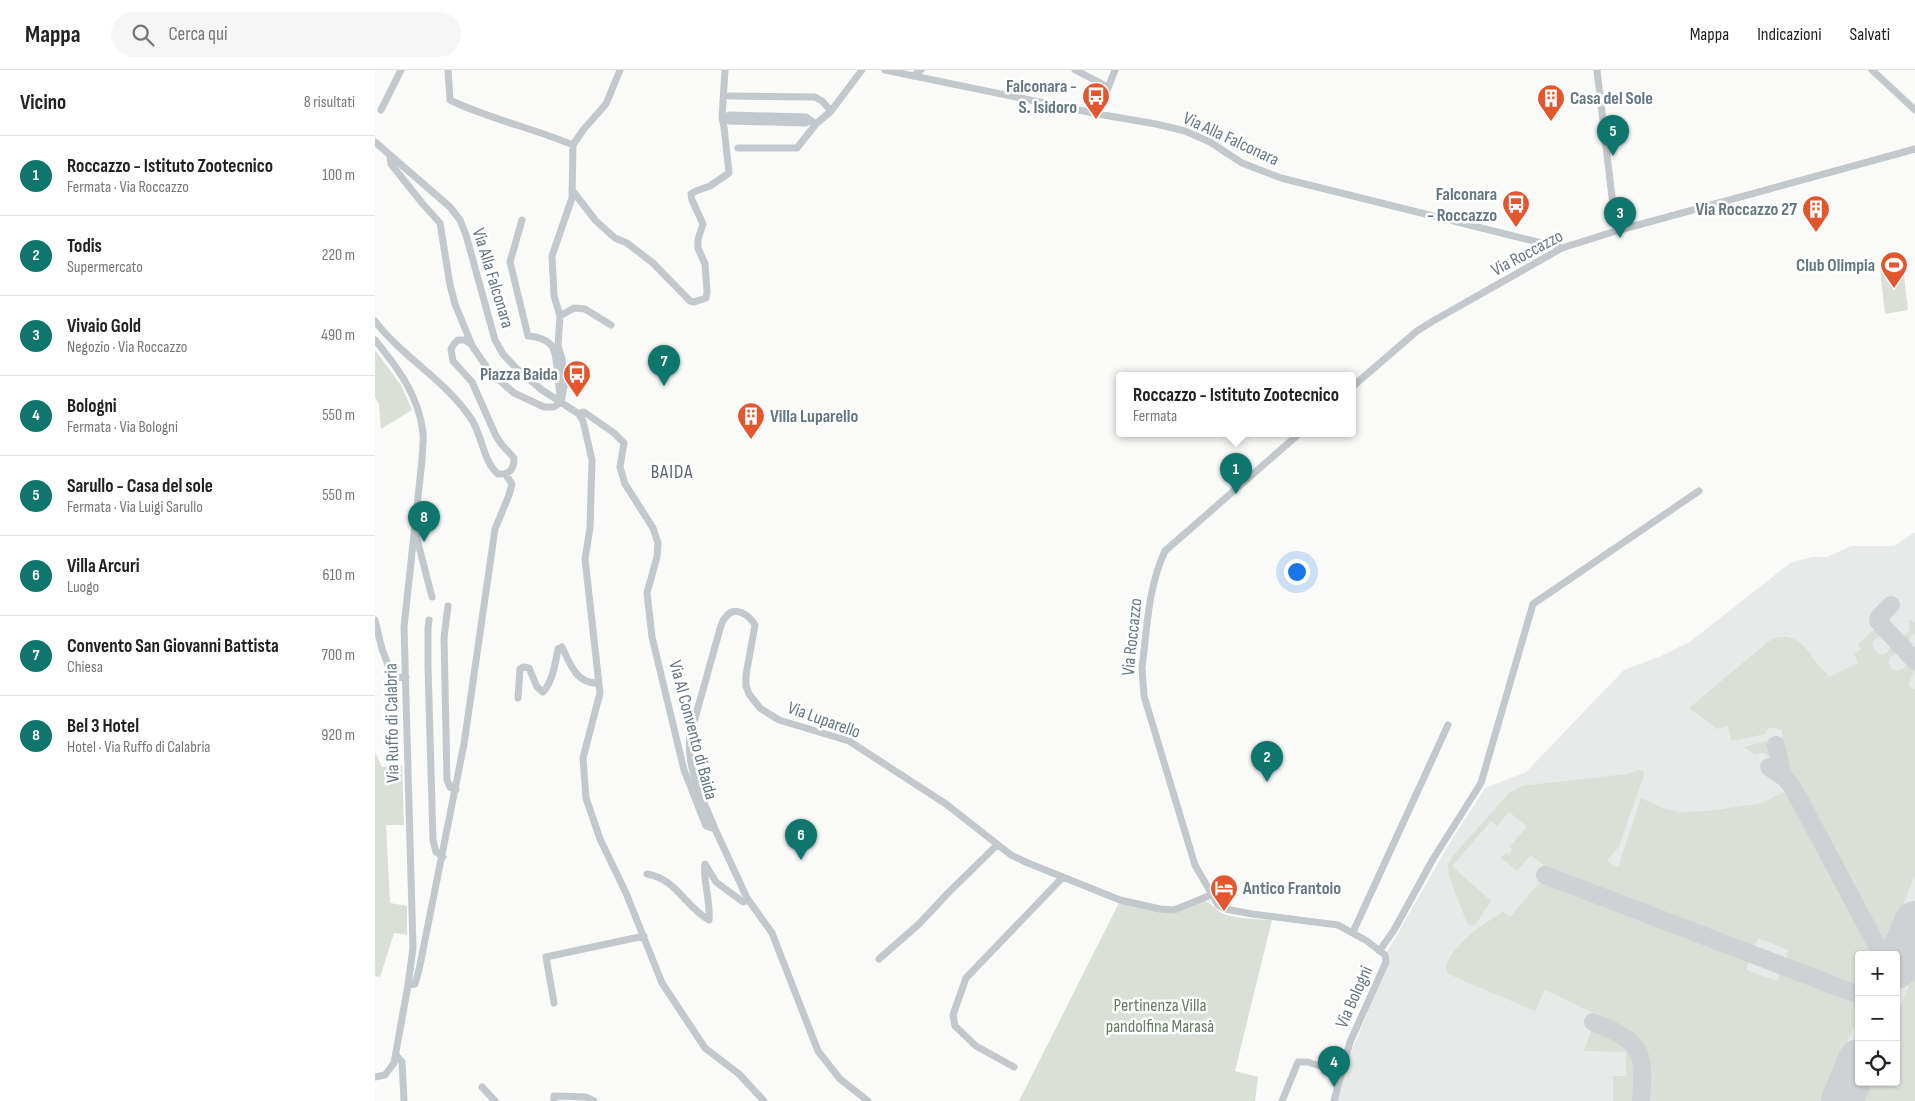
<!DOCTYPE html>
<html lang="it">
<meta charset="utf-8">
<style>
body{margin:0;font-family:"Sofia Sans Condensed",sans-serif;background:#f6f6f6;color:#222}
.controls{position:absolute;right:15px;bottom:15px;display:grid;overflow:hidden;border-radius:5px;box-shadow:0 1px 4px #0004}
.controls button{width:45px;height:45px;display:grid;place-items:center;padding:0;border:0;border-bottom:1px solid #e0e0e0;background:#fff;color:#222;font:25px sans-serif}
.you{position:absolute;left:921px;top:501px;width:18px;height:18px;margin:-12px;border:4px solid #fff;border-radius:50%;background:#1a73e8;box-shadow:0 0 0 8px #1a73e833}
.badge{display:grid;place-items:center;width:32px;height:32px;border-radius:50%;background:#0f766e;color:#fff;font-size:16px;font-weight:700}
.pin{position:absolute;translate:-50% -41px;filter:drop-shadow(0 1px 2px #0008)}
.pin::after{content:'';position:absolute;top:26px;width:18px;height:15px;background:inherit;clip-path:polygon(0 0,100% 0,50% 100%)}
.popup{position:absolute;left:741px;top:302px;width:240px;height:65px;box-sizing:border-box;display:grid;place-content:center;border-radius:5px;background:#fff;filter:drop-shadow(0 1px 4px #0005);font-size:16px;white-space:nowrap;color:#767676}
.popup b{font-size:19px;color:#222}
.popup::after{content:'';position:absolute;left:50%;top:100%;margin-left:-10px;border:10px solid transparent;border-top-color:#fff}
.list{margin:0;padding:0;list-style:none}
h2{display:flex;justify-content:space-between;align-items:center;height:65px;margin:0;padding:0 20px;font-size:21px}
h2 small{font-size:16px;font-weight:400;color:#767676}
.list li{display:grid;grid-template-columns:32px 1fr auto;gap:15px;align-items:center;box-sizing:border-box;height:80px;padding:0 20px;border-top:1px solid #e0e0e0}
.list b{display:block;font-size:19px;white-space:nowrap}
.list p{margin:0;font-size:16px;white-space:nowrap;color:#767676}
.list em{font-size:16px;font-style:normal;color:#767676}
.icon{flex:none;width:28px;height:28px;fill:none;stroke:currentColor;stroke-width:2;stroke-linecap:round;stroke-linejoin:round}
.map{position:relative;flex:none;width:1540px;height:1031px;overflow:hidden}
header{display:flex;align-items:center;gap:30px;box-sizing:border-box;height:70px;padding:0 25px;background:#fff;border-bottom:1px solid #e0e0e0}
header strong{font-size:24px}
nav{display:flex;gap:28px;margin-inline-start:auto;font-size:18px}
.search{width:350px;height:45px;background:#f6f6f6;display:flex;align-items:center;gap:12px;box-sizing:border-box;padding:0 18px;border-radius:28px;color:#767676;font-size:19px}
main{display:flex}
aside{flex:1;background:#fff}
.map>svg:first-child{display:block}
</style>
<header>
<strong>Mappa</strong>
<div class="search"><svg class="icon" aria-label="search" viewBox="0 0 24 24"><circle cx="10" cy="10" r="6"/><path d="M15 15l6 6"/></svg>Cerca qui</div>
<nav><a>Mappa</a><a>Indicazioni</a><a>Salvati</a></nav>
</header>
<main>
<aside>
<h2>Vicino<small>8 risultati</small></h2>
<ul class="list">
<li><span class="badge">1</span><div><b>Roccazzo - Istituto Zootecnico</b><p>Fermata · Via Roccazzo</p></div><em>100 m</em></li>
<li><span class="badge">2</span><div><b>Todis</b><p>Supermercato</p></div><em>220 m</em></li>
<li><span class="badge">3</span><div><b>Vivaio Gold</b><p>Negozio · Via Roccazzo</p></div><em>490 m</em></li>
<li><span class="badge">4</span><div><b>Bologni</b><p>Fermata · Via Bologni</p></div><em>550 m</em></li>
<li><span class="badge">5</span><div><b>Sarullo - Casa del sole</b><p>Fermata · Via Luigi Sarullo</p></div><em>550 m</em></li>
<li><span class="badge">6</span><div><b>Villa Arcuri</b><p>Luogo</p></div><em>610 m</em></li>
<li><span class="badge">7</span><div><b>Convento San Giovanni Battista</b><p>Chiesa</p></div><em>700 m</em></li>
<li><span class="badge">8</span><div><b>Bel 3 Hotel</b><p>Hotel · Via Ruffo di Calabria</p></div><em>920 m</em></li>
</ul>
</aside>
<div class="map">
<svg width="1540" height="1031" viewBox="0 0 1540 1031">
<rect width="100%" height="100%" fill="#fafaf8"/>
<!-- built -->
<path fill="#e8e9e9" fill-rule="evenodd" d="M1540,462V1031H962L975,985L1014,891L1012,882L1074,774L1110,718L1151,702L1249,600L1286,586L1316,571L1415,493L1437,487H1452L1476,476H1519ZM1484,885H1521V1012H1484Z"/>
<!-- green -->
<path fill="#dadfd7" d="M1528,197L1533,240L1510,244L1505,199Z
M0,280L26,315L37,340L6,359L4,334L0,327Z
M1533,550L1540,552V564L1535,567L1533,574L1524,566H1529L1534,562L1535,554Z
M1501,558L1508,566C1483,570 1510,599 1516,575L1524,582L1515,587L1513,592L1516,598C1523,603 1531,600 1532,591L1540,599L1533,616L1540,619V805L1514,869L1510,872L1427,723L1412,700L1405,672L1408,665L1406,660L1397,657L1392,660L1390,664L1356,671L1353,656L1342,659L1314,638L1394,571C1418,558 1431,577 1443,595C1447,599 1451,602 1454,607L1483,593L1479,584L1486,579L1483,574Z
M1391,671L1396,675L1399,690L1389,683L1380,684L1368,677Z
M0,682L7,697L27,695L29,755H11L15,833L32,836V865L19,863L5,907L0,906Z
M1263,700L1268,701L1269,705L1244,776L1233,789V792L1241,797L1244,796L1245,792L1266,728L1287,738L1305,742L1333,741L1387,733L1407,723L1414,722L1504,883V885H1484V919L1410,891L1413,880L1383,868L1380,875L1375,878L1179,804L1156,785L1142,801L1126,788L1131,782L1134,784L1138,779L1135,777L1152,756L1134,742L1122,756L1116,751L1078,795V797L1116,831L1101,854L1095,856L1092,853L1074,807L1073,794L1077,787L1135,722L1144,717L1154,715L1252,704Z
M1172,811L1371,887L1374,891L1371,900L1402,911L1406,900L1484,930V944L1448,1031H1273C1276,1005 1278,975 1252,959C1243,953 1232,951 1223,947L1221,944L1170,920L1160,941L1073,904L1071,896C1080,872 1108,854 1128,842L1135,847L1163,814Z
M829,831C838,833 841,841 849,844C863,849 882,849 897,850L860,1001L883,1007L880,1031H644L744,833L803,842Z
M1540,901V1031H1487L1495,1012H1521V947Z
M1221,958C1268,977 1264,984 1261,1031H1238V1006H1251V982L1209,981L1216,960Z"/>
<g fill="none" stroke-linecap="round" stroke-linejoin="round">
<!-- taxiway -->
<path stroke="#ced2d4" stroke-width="18" d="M1516,535L1504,547L1503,551L1540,591
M1401,675L1407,703L1410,708
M1394,697L1410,708L1418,718L1507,885
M1170,805L1484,925
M1218,952C1267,972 1270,979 1266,1031"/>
<!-- runway -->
<path stroke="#ced2d4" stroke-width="42" d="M1521,898L1540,852
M1467,1031L1484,990"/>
<!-- minor -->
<path stroke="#c3c8cc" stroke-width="7" d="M73,0L75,30C114,49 158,58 198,75
M510,0L723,44L781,54L810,61L835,72L867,93L906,108L1187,178
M700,0L733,17
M1222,0L1241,161
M1497,0L1540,40
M538,6L546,0
M354,26L440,27L447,31L456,41
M6,40L26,0
M723,44L740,0
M436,51L430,53L354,51V45L431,47L441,54
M0,72L75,137L85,150L91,165L120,270L128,284L141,298L167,320L204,344L208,351L217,390L215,458L210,489L225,623L208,688L211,728L225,769L251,823L287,913L330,978L364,1004L389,1031
M363,78H422L441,54L456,41L487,0
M15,86L16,94L47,133L65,153L75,215L80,234L96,273
M197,120L221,151L240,168L252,173L278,193L315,231L319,232L331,228L332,222L330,194L323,178V169L328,154L317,130L316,124L321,121L335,116L354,103L349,57L347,48L350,0
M147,150L135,192L153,266C161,266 174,270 178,278C182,286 184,316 185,327
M185,246L199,238L210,239L236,255
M0,251C28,288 71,310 97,350C107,366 109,393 123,404C135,405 139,399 139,388L127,375L121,366L97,312L78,291L76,279L79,274L83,270H90L96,274L115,302L139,323L169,337H179L186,332
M0,270C23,298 44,326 48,363C49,372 47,382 47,390L29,557L38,878L33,915L19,993L10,1005L0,1007
M977,317L1042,261L1058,251L1187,178L1241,161L1540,79
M186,332L190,312L187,289L183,275L185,246L179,226L177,186L197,128L198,75L208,60L231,34L245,0
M204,344L209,342L239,363L249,373L245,397L250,414L278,458L283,473L282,487L272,523L277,567L309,700L331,756L340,759L372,828L397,863L443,981L465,1009L493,1031
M925,363L790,481C773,517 772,559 767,598L769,626L820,795L843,835L850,839L877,844L963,855L992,871L1010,885L1011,892L975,972L959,1031
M41,465L57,527
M73,536L69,568L72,710L75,717L81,720
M0,550L7,579L18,608L31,607
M54,550L53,558V597L58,770L61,782L68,787
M143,628L145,599L149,597L154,598L162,617L168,622C178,611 180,594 183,579L187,577C195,594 202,615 224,613
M340,759C328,729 311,699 315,666L345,559C346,556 347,551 350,548C359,534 374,545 380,555L371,605V616L374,624L385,638L391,642L404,650L474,671L571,734L636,785L653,793L745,830L785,839L799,840L836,825
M272,804C302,809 310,837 334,850C336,833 327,805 330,794L341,812L368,832L373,830
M978,862L1073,655
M1005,880L1019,860L1058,789L1106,713L1158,534L1324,421
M504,889L544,854L573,823L622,775
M33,915L40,914L44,900L89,674L120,459L134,425L137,414L131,405
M179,933L171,887L269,866
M21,985L27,992L29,1031
M639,997L601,976L580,956L578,945L591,908L688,807
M107,1017L120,1031
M179,1031V1026L211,1027L219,1031
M907,1031L923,992H933L966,1003"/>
</g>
<!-- icons -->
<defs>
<g id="bus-pin" transform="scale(1.4375)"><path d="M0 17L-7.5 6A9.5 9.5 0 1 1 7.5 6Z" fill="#e4572e" stroke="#fff"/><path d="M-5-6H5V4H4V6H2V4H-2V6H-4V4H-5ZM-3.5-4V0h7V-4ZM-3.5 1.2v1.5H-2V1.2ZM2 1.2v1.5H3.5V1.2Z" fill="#fff"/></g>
<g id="building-pin" transform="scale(1.4375)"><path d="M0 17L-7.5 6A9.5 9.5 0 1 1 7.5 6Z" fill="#e4572e" stroke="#fff"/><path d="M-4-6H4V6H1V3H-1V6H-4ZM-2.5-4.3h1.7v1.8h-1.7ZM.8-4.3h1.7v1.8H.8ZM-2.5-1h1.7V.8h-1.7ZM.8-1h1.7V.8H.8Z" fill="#fff"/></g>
<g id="stadium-pin" transform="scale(1.4375)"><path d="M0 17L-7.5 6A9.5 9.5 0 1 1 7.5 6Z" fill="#e4572e" stroke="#fff"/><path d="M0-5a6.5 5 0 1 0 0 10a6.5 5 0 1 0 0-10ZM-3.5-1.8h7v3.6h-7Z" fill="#fff"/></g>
<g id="hotel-pin" transform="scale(1.4375)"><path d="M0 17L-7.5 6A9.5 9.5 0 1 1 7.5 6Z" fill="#e4572e" stroke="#fff"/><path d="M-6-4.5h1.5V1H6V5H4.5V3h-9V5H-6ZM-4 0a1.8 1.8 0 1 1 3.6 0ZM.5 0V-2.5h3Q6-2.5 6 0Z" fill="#fff"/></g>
</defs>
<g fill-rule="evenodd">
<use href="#bus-pin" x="721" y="26"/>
<use href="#building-pin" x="1176" y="28"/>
<use href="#bus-pin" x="1141" y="134"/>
<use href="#building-pin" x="1441" y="139"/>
<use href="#stadium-pin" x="1519" y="195"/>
<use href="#bus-pin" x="202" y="304"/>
<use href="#building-pin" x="376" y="346"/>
<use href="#hotel-pin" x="849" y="818"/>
</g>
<g text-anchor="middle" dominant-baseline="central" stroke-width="5" stroke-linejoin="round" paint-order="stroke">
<!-- poi labels -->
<g font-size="18" font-weight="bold" fill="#657683" stroke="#fff" text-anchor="end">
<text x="702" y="16">Falconara -<tspan x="702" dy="21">S. Isidoro</tspan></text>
<text x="1195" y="28" text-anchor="start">Casa del Sole</text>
<text x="1122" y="124">Falconara<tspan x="1122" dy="21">- Roccazzo</tspan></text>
<text x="1422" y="139">Via Roccazzo 27</text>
<text x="1500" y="195">Club Olimpia</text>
<text x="183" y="304">Piazza Baida</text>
<text x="395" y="346" text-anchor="start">Villa Luparello</text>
<text x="868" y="818" text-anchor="start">Antico Frantoio</text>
</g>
<!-- street labels -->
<g font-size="18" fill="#657683" stroke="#fff">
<text transform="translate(856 69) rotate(25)">Via Alla Falconara</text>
<text transform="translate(1152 183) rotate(-28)">Via Roccazzo</text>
<text transform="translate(118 208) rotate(73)">Via Alla Falconara</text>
<text transform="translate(757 567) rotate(-84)">Via Roccazzo</text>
<text transform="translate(449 650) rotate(20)">Via Luparello</text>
<text transform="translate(17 653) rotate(-91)">Via Ruffo di Calabria</text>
<text transform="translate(318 660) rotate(75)">Via Al Convento di Baida</text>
<text transform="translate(979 927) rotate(-66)">Via Bologni</text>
</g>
<!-- park labels -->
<g font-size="18" fill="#687a64" stroke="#fff">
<text x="785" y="935">Pertinenza Villa<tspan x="785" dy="21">pandolfina Marasà</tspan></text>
</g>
<!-- neighbourhood labels -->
<g font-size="19" letter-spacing="1" fill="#57646e" stroke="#fff">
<text x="297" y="402">BAIDA</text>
</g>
</g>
</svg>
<div class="controls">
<button>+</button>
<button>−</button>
<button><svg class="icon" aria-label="locate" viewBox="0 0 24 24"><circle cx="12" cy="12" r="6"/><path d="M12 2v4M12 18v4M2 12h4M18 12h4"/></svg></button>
</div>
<div class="you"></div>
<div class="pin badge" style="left:861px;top:424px">1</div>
<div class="popup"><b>Roccazzo - Istituto Zootecnico</b>Fermata</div>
<div class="pin badge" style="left:892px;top:712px">2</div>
<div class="pin badge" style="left:1245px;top:168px">3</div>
<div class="pin badge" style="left:959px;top:1017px">4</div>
<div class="pin badge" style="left:1238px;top:86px">5</div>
<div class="pin badge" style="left:426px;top:790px">6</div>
<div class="pin badge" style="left:289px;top:316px">7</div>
<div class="pin badge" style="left:49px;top:472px">8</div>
</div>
</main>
